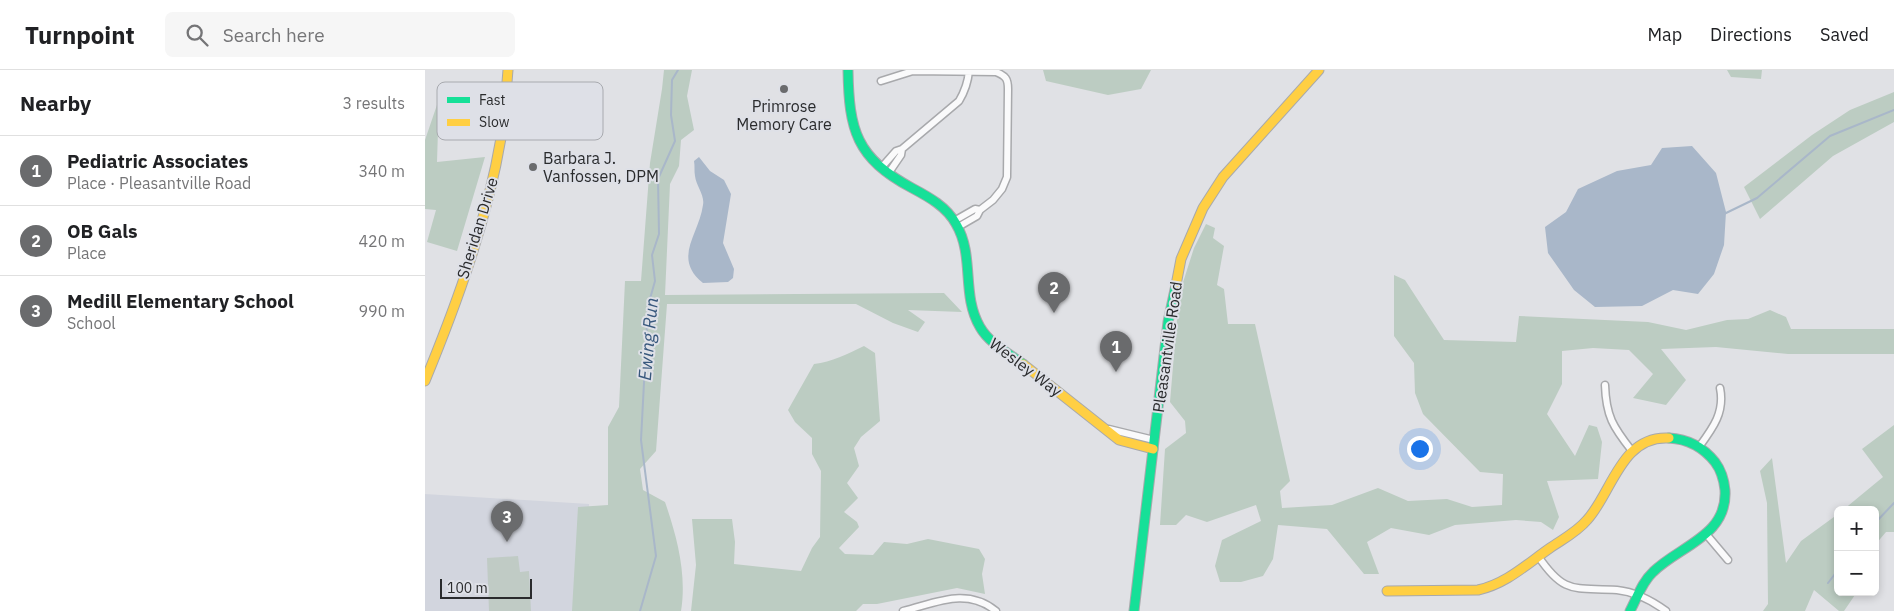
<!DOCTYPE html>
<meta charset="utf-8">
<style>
body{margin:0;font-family:"IBM Plex Sans",sans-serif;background:#f6f6f6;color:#202124}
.controls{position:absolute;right:15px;bottom:15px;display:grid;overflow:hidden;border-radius:8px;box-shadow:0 2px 8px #0003}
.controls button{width:45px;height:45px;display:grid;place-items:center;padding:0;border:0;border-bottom:1px solid #e0e0e0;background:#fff;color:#202124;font:25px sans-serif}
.scale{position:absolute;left:15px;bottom:12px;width:92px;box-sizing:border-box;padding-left:5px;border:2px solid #2a2b2d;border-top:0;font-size:14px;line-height:18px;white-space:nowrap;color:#2a2b2d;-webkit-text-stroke:4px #dee0e7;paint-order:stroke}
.you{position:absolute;left:994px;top:378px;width:18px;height:18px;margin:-12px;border:4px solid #fff;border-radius:50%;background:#1a73e8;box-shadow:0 0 0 8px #1a73e833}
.badge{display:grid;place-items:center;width:32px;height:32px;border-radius:50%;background:#6a6b6d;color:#fff;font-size:16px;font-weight:700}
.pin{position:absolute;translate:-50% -41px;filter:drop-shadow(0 1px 2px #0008)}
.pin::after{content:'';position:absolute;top:26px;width:18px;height:15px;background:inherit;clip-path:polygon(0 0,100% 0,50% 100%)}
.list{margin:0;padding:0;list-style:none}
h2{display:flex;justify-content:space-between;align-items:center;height:65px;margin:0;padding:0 20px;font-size:21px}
h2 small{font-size:16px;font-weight:400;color:#757577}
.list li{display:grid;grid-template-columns:32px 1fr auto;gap:15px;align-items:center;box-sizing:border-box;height:70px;padding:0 20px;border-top:1px solid #e0e0e0}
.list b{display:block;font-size:19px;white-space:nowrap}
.list p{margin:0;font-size:16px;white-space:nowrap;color:#757577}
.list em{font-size:16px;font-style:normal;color:#757577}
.icon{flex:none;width:28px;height:28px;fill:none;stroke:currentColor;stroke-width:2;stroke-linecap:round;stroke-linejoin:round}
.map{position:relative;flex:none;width:1469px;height:541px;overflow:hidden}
header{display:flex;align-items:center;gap:30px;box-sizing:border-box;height:70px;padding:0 25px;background:#fff;border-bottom:1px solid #e0e0e0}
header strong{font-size:24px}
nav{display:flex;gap:28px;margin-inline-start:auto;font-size:18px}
.search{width:350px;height:45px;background:#f6f6f6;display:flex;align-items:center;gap:12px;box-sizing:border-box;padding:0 18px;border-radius:8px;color:#757577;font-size:19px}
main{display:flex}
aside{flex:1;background:#fff}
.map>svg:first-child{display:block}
</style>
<header>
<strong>Turnpoint</strong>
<div class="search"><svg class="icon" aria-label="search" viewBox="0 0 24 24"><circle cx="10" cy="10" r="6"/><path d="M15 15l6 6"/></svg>Search here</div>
<nav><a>Map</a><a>Directions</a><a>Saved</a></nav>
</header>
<main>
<aside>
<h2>Nearby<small>3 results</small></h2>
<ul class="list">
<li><span class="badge">1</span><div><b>Pediatric Associates</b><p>Place · Pleasantville Road</p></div><em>340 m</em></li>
<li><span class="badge">2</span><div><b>OB Gals</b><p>Place</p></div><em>420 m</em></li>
<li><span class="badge">3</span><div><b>Medill Elementary School</b><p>School</p></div><em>990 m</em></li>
</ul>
</aside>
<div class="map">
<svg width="1469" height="541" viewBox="0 0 1469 541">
<rect width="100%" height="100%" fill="#e0e1e5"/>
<!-- built -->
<path fill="#d2d5de" d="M0,424L164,434V509L154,541H0Z"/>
<!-- green -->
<path fill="#c0cbc5" d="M93,486L95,502L104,501L106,541H64L62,488Z"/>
<!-- forest -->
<path fill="#bcccc2" d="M239,0H267L262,26L269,60L256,70L254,96L245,114L240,225L519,223L537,242L483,240L500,252L493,262L468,253L431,234H242L231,381L215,399L218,420L240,432C252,467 262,504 256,541H147L153,437L183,435V357L194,337L200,211H216L225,93L237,19Z
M618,0H726L716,19L683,25L621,11Z
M1302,0H1337L1336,9L1306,7Z
M1469,22V52L1408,86L1335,149L1319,117L1387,65L1425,40Z
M14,29L12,92L60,87L32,181L2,172L11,140L0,139V70Z
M781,154L790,158L788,168L799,176L792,215L799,219L803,254H830L865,411L855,421L857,438L907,435L953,418L983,431L1022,429L1047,437L1077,435L1078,404L1055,402L998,344L990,323L989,293L969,266V205L980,210L1019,270L1091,272L1094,246L1223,252L1261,260L1302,250L1323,249L1345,240L1361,247L1366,259H1469V284H1363L1291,277L1236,279L1261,310L1241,335L1208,328L1228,304L1204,280L1168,278L1137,281V314L1122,344L1150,386L1164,355L1172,357L1177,372L1173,409L1122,411L1134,447L1128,460L1116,452L1091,450L1030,455L1004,465L966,458L942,472L954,504H939L902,459L853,455L848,489L838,506L816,512H795L790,496L797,470L836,451L831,435L782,452L761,445L751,455H735L740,379L761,363L760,351L745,332L754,225L769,178Z
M439,276L450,283L455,351L436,367L429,378L434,396L422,413L433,428L419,442L432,452L434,457L414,478L420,484L448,485L459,472L482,474L503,469L554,479L560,489L557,504L560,524L532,518L452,534H438L431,541H266L271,495L267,449H307L310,472L309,494L376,501L387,478L395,467L396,401L387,384V368L370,352L363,340L389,294C407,292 422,284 439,276Z
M1469,355V462H1461L1450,475V440H1418L1458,407L1437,379Z
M1347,388L1361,493L1376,471L1413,444V522H1432L1419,541H1414L1389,520L1380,541H1338L1343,534L1342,433L1335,401Z"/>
<!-- water -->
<path fill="#a9b7c9" d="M1267,76L1291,103L1301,142L1299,175L1289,204L1273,224L1248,220L1217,236L1170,237L1149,220L1123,183L1120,157L1141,142L1153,119L1192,101L1226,95L1237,78Z
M274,87L285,101L299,110L306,124L298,173L309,199L308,208L303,212L278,213C247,188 274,165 278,135C280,125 271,116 270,106C269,101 270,96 269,91Z"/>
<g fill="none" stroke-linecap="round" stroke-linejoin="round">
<!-- stream -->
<path stroke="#a9b7c9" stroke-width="2" d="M1299,144L1332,128L1405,66L1469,40
M1450,453L1469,433
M1403,513L1413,500
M215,541L231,486L216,370L223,236L230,211L227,185L234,164L233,109L250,71L246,45L247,10L253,0"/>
<!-- street casing -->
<g stroke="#a8a9ac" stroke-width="9">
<path id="street" d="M456,11L488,1L571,2C581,6 583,9 583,19L582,107L577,119L568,130L555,140L552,146L533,157
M456,98L471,81L477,79
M463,104L476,85L477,79L534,31C540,21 543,12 544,1
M529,151L550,139L555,140
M1180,315C1181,346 1188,357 1207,381
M684,359L729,370
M1274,377C1288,358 1300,342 1295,318
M1281,464L1303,490
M1113,486C1140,526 1150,517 1192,520C1211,522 1226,530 1241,541
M478,541C511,533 541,517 571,541"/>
</g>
<!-- fast casing -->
<g stroke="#a8a9ac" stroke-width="11">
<path id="fast" d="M423,0C424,60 431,88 487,118C504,127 522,137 531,154C550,186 536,225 555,257C564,273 583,283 598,294
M709,541L743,252L751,215
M1205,541C1212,528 1217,512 1228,502C1254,476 1303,466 1300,420C1299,410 1296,400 1290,392C1278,377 1263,369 1244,368"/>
</g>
<!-- slow casing -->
<g stroke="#a8a9ac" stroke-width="11">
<path id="slow" d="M751,215L756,189L778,138L798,107L894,0
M598,294L694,370L728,379
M0,311C32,233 62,151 76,68C80,46 81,23 83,0
M962,521L1053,520C1081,514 1102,494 1125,478C1138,469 1152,462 1162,450C1187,423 1196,365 1244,368"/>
</g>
<!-- street -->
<use href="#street" stroke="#fafafb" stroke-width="6"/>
<!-- fast -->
<use href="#fast" stroke="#16e098" stroke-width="9"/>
<!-- slow -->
<use href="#slow" stroke="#ffcf43" stroke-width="9"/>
</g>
<!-- markers -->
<g fill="#6a6b6d" stroke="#dee0e7" stroke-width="2">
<circle cx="359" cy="19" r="5"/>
<circle cx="108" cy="97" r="5"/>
</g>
<g text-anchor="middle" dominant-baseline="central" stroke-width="4" stroke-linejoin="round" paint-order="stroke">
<!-- poi labels -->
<g font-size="16" fill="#2a2b2d" stroke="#dee0e7">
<text x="359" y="36">Primrose<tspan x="359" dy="18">Memory Care</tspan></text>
<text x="118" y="88" text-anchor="start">Barbara J.<tspan x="118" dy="18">Vanfossen, DPM</tspan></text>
</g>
<!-- street labels -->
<g font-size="16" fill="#2a2b2d" stroke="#dee0e7">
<text transform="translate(52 158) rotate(-73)">Sheridan Drive</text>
<text transform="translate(742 277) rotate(-82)">Pleasantville Road</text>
<text transform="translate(601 297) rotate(37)">Wesley Way</text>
</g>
<!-- water labels -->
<g font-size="18" font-style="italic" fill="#37577c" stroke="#dee0e7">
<text transform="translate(223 269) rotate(-85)">Ewing Run</text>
</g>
</g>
<!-- legend -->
<rect x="12" y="12" width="166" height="58" rx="8" fill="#dee0e7" stroke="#a8aaaf" stroke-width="1"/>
<rect x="22" y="27" width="23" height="6" fill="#16e098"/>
<rect x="22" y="49" width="23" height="7" fill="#ffcf43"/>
<g font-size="14" fill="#2a2b2d">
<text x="54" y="35">Fast</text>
<text x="54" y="57">Slow</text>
</g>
</svg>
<div class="controls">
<button>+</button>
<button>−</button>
</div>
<div class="scale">100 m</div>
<div class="you"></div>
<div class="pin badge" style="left:691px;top:302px">1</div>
<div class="pin badge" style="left:629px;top:243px">2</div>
<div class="pin badge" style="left:82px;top:472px">3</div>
</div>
</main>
